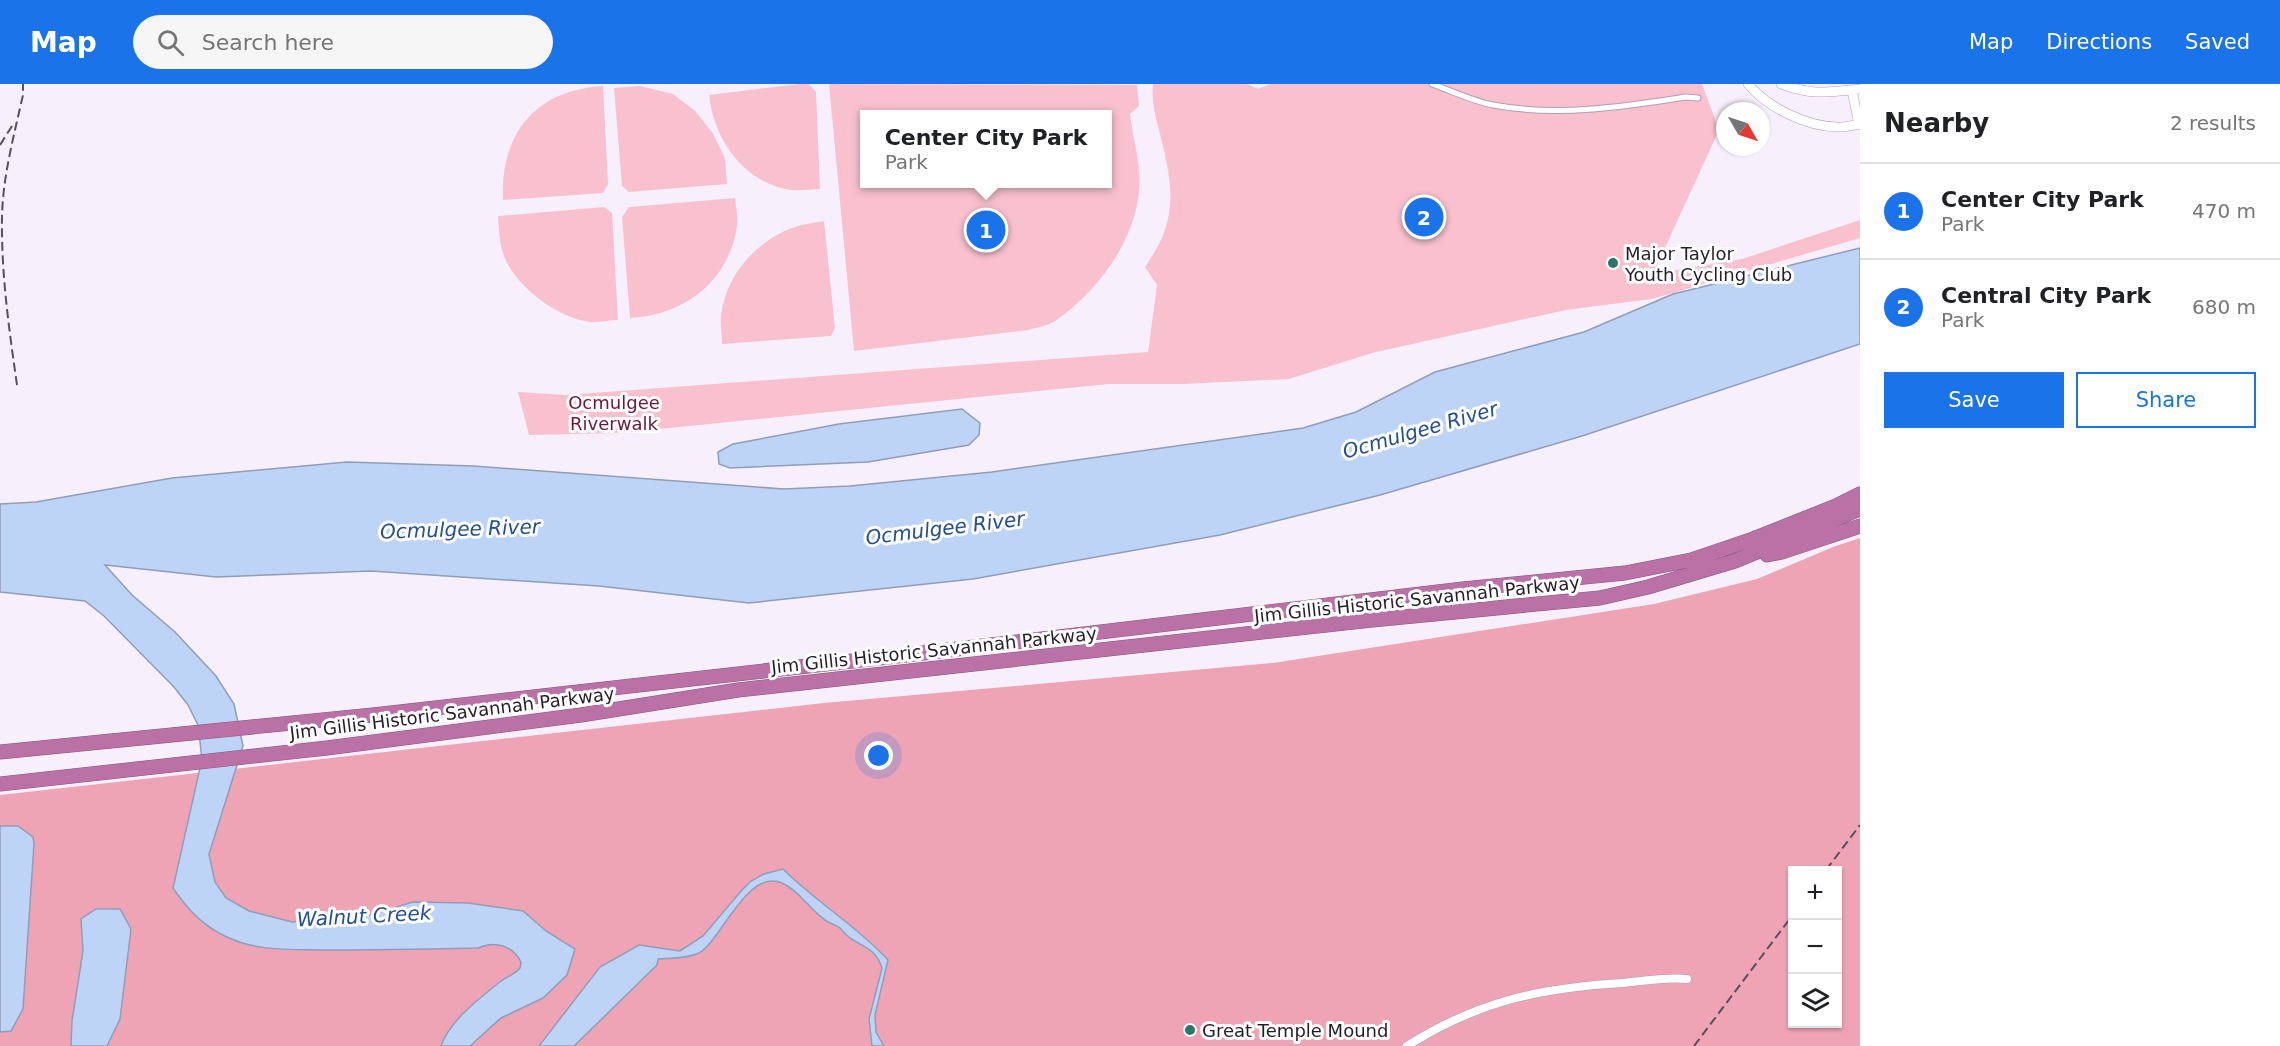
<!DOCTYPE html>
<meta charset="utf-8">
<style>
body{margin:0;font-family:"DejaVu Sans",sans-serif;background:#f6f6f6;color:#202124}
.controls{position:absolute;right:18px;bottom:18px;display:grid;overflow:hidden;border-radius:0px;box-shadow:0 2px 4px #0004}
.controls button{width:54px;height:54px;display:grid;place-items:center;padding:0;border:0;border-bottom:2px solid #e0e0e0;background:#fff;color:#202124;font:30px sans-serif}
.compass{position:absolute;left:1716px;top:18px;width:54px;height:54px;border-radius:50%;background:#fff;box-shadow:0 2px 4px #0004;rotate:129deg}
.you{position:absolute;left:879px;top:672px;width:21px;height:21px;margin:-15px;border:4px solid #fff;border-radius:50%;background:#1a73e8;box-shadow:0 0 0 9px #1a73e833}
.badge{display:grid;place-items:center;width:39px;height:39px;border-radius:50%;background:#1a73e8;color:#fff;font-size:20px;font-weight:700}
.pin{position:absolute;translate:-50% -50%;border:3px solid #fff;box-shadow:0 2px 6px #0006}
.popup{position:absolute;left:860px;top:26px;width:252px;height:78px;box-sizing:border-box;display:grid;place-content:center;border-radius:0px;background:#fff;filter:drop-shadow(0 2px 4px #0005);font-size:20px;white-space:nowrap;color:#757577}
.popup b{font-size:22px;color:#202124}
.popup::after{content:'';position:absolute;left:50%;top:100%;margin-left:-12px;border:12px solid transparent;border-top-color:#fff}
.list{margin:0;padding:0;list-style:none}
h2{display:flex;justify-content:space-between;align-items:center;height:78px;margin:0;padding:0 24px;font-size:26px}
h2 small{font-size:20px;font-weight:400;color:#757577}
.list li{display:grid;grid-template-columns:39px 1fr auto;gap:18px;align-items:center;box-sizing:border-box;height:96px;padding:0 24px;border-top:2px solid #e0e0e0}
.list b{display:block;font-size:22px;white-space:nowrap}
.list p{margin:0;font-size:20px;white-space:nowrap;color:#757577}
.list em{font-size:20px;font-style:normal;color:#757577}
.actions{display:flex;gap:12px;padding:18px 24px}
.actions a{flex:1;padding:14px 0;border:2px solid #1a73e8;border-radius:0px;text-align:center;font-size:21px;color:#1a73e8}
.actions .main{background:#1a73e8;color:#fff}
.icon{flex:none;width:33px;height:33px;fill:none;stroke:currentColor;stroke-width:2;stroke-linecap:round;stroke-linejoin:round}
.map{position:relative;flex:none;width:1860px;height:962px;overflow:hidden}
header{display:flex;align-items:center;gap:36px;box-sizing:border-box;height:84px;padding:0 30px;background:#1a73e8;color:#fff}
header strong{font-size:28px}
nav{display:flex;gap:33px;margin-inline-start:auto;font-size:21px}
.search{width:420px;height:54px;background:#f6f6f6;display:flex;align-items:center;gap:15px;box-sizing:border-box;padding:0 21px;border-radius:33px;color:#757577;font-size:22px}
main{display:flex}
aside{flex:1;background:#fff}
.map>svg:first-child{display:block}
</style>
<header>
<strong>Map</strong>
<div class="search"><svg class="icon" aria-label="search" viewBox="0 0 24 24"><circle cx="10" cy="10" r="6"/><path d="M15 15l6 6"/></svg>Search here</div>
<nav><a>Map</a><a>Directions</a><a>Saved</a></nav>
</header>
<main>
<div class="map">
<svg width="1860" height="962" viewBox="0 0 1860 962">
<rect width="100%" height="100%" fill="#f7f0fc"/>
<!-- green -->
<path fill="#f9c1ce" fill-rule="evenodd" d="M799,0H809L816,8L820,105C811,105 800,107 791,106C744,99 714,56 709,11Z
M829,0L1137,1L1139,22L1130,30C1133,56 1142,83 1139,108C1134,159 1097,208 1055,237C1048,242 1037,243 1029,246L854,267ZM864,30H1108V100H864Z
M1153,0H1247L1258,5L1270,0H1702L1719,46L1653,190L1742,175L1860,136V154L1652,215L1566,226L1372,269L1289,295L1183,300H1109L619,349L529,351L518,308L566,311L1148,268L1157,201L1145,183C1152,172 1161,159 1165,146C1176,113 1168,83 1160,50C1156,34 1151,17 1153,0Z
M603,2L608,100L603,109L503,116C500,50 535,6 603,2Z
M640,2L673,10L695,27L712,48L725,74L727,100L629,108L622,102L614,4Z
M735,114C736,123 738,133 737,142C729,198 684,231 630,234L622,133L629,123Z
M604,123L612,129L618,236C609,236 599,239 590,238C557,234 513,201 503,169C499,157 499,144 498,132Z
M824,137L835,244L831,252L722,260C722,251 720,241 721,233C725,192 755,158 792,144C802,140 814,139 824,137Z"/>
<!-- forest -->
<path fill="#eea4b5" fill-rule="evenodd" d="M1860,454V962H0V711L824,619L1273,579L1654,520L1757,495L1833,463ZM1792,786H1838V940H1792Z"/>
<!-- water -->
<path fill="#bed4f7" stroke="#909db9" stroke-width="1.5" d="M1860,164V260L1582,352L1380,411L1220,451L973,495L749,519L599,502L371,487L216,493L105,481L132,511L175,548L216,592L234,620L243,662L209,770L215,798L226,814L249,827L292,838L370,831L413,818L468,819L523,827L546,847L575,865L567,891L543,914L501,934L470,962H441C450,936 480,914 501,897C507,893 515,890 520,884L521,878C513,862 495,856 478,864C428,865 377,866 326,866C292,865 258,868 227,853C204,843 187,825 173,804L202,675L198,641L188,621L174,603L104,532L85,517L0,508V420L36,418L172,394L347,378L473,382L784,405L850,402L992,388L1303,344L1356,328L1435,288L1584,248L1673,210Z
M962,325L980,339L979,351L969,361L868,378L730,384L719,380L718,368L733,360L839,340Z
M0,742H18L33,753L34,760L23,925L11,947L0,948Z
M783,785C816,818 857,842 888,876L875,931L876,948L884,962H872L869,935L882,884C876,865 864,863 850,854C846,851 843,847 840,844C836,841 832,840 828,838C811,828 800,807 782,799C747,784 721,857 699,869C687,875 670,874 658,875L657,881L574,962H539L600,883L639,861L680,867L703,852L742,806L751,797L764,790Z
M96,825H120L131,845L120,935L107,962H71L72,937L83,867L81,835Z"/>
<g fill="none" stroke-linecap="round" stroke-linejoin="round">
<!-- pedestrian casing -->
<g stroke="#af9eba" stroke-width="7">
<path id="pedestrian" d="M1432,0C1452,7 1472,17 1493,21C1556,33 1623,23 1686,13L1698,14"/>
</g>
<!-- minor casing -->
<g stroke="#af9eba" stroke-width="9">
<path id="minor" d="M1407,962C1478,917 1540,904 1622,899C1644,897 1665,893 1687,895"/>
</g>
<!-- tertiary casing -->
<g stroke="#af9eba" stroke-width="10">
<path id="tertiary" d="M1748,0C1768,24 1809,44 1841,43C1847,43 1854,41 1860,40
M1781,0C1813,12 1828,8 1860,5
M1852,6L1859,41"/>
</g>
<!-- motorway casing -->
<g stroke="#86557a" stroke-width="15">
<path id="motorway" d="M1767,471L1782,468L1860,442
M0,668L373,631L923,569L1463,505L1625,489L1691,476L1753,455L1836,422L1860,410
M0,700L327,664L581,631L738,606L1372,536L1600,514L1648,503L1735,477L1860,425"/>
</g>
<!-- pedestrian -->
<use href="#pedestrian" stroke="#fff" stroke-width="5"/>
<!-- minor -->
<use href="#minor" stroke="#fff" stroke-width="8"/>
<!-- tertiary -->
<use href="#tertiary" stroke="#fff" stroke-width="9"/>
<!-- motorway -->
<use href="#motorway" stroke="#ba72a6" stroke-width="14"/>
<!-- rail -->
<path stroke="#56505b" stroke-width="2" stroke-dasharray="9 4.5" stroke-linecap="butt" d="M0,61L12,42
M17,301C9,245 1,189 2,132C3,92 14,51 23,11V0
M1826,786L1860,741
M1694,962L1792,832"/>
</g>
<!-- markers -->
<g fill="#2f7469" stroke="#fff" stroke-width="2">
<circle cx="1613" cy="179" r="6"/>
<circle cx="1190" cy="946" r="6"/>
</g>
<g text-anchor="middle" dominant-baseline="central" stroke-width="6" stroke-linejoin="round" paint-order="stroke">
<!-- poi labels -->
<g font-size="18" fill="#241e29" stroke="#fff" text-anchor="start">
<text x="1625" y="169">Major Taylor<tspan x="1625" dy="21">Youth Cycling Club</tspan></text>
<text x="1202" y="946">Great Temple Mound</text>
</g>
<!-- park labels -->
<g font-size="18" fill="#6c1736" stroke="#fff">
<text x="614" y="318">Ocmulgee<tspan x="614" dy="21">Riverwalk</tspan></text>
</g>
<!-- street labels -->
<g font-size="18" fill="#241e29" stroke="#fff">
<text transform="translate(1417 515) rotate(-6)">Jim Gillis Historic Savannah Parkway</text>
<text transform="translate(934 566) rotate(-6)">Jim Gillis Historic Savannah Parkway</text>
<text transform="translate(452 629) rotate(-7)">Jim Gillis Historic Savannah Parkway</text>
</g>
<!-- water labels -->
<g font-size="20" font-style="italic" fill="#234e91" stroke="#fff">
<text transform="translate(1420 346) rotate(-16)">Ocmulgee River</text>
<text transform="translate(945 444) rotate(-7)">Ocmulgee River</text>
<text transform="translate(460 445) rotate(-2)">Ocmulgee River</text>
<text transform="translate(364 832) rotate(-3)">Walnut Creek</text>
</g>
</g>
</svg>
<div class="controls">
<button>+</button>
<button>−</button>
<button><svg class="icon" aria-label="layers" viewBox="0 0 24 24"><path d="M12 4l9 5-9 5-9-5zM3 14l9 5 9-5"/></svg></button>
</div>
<svg class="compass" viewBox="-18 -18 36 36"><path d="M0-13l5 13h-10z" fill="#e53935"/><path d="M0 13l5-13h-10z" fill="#757577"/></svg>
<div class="you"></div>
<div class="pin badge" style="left:986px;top:146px">1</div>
<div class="popup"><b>Center City Park</b>Park</div>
<div class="pin badge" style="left:1424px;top:133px">2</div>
</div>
<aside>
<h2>Nearby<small>2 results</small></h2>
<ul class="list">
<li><span class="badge">1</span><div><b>Center City Park</b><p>Park</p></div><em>470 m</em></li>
<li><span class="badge">2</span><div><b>Central City Park</b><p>Park</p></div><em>680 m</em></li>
</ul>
<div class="actions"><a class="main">Save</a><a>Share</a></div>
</aside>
</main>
